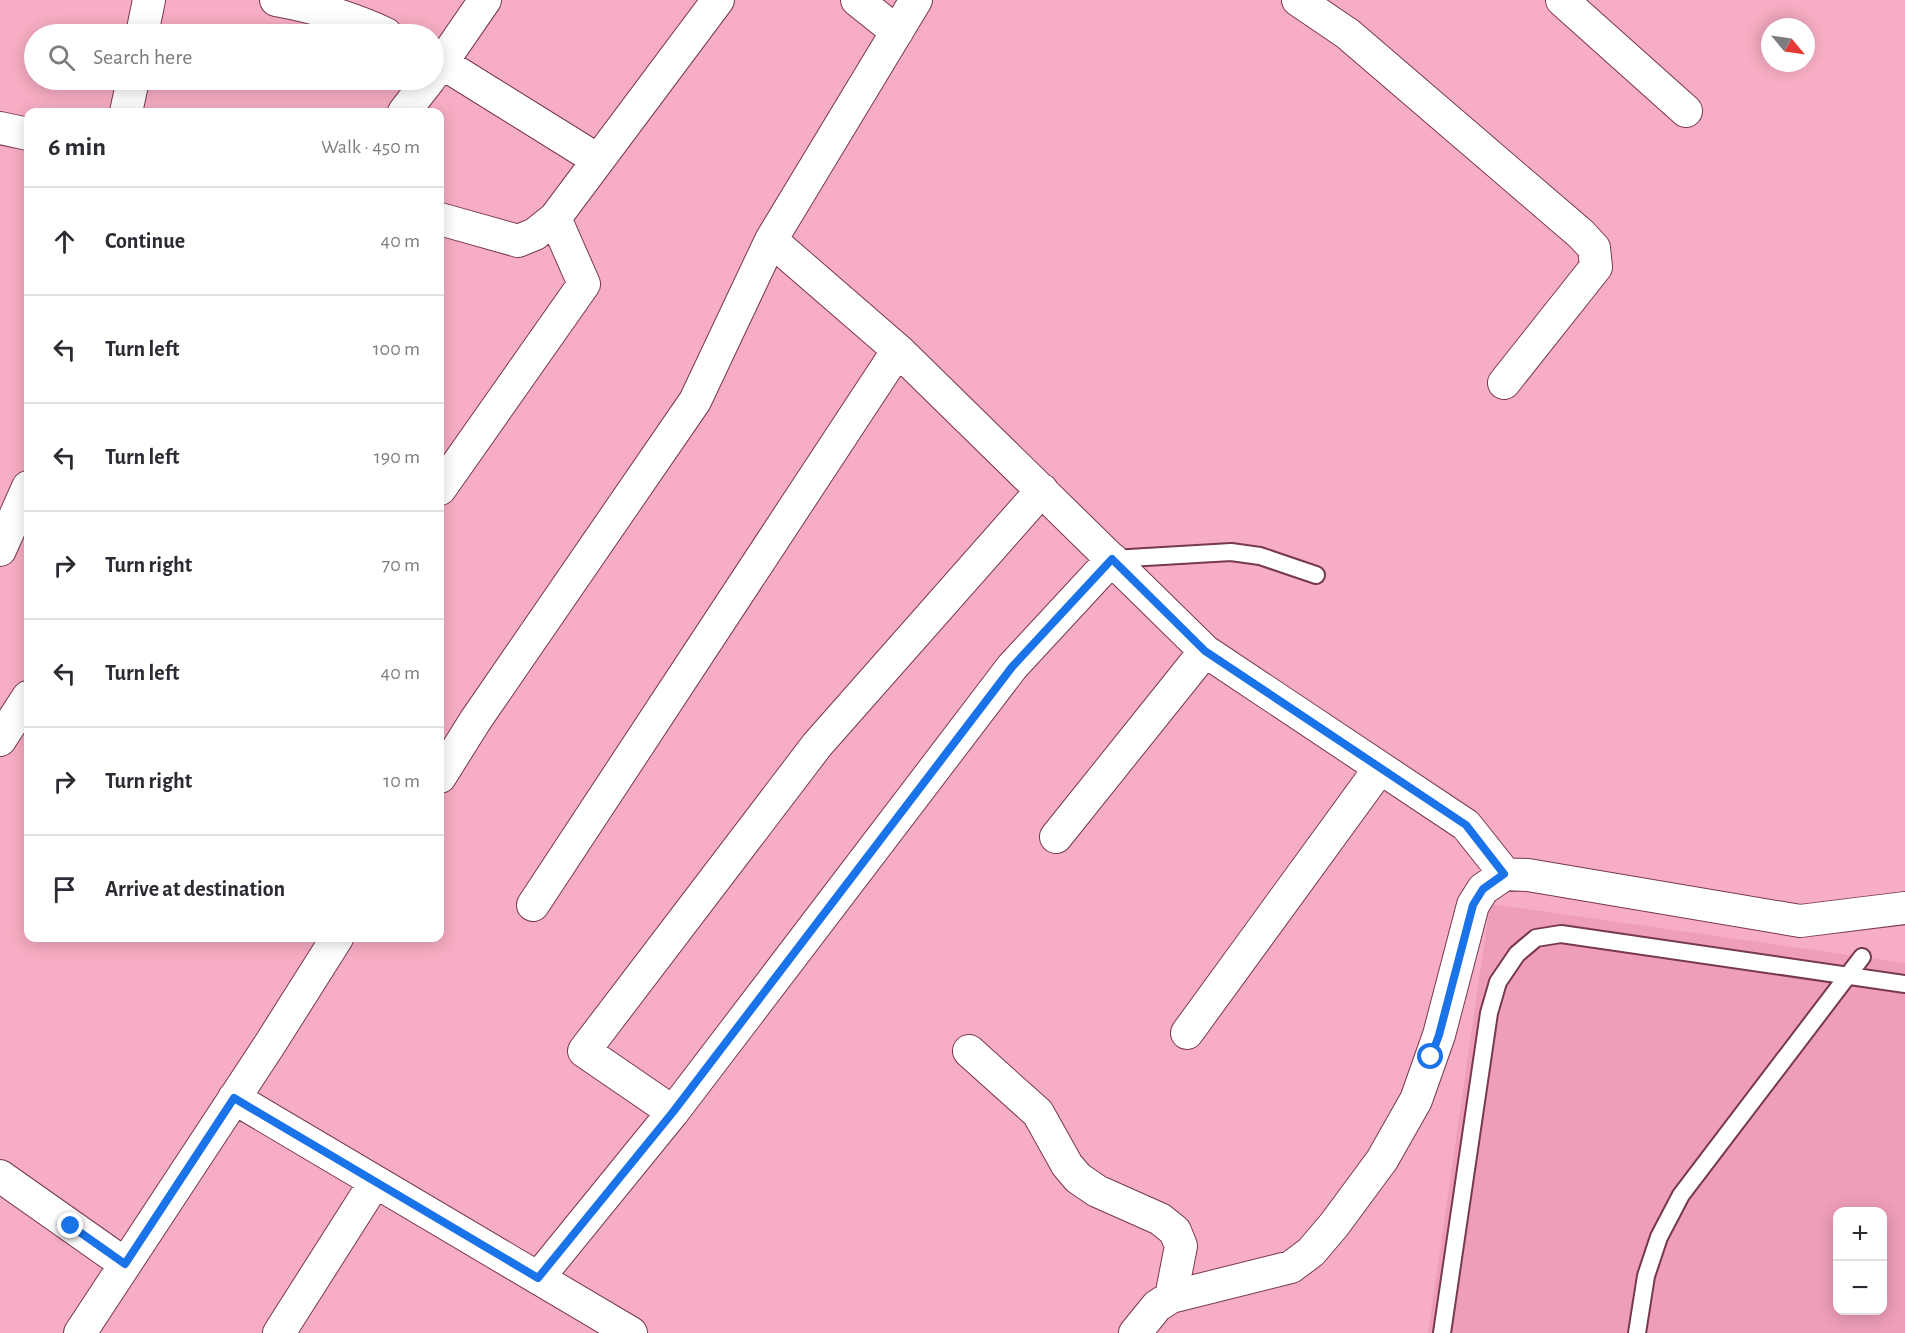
<!DOCTYPE html>
<meta charset="utf-8">
<style>
body{margin:0;font-family:"Alegreya Sans",sans-serif;background:#f7f7f7;color:#2b2b33}
.controls{position:absolute;right:18px;bottom:18px;display:grid;overflow:hidden;border-radius:12px;box-shadow:0 3px 15px #0003}
.controls button{width:54px;height:54px;display:grid;place-items:center;padding:0;border:0;border-bottom:2px solid #e1e1e2;background:#fff;color:#2b2b33;font:30px sans-serif}
.compass{position:absolute;left:1761px;top:18px;width:54px;height:54px;border-radius:50%;background:#fff;box-shadow:0 3px 15px #0003;rotate:119deg}
.stop{position:absolute;width:18px;height:18px;margin:-14px;border:4px solid #1a73e8;border-radius:50%;background:#fff}
.stop.end{background:#1a73e8;border-color:#fff;box-shadow:0 2px 6px #0008}
.list{margin:0;padding:0;list-style:none}
h2{display:flex;justify-content:space-between;align-items:center;height:78px;margin:0;padding:0 24px;font-size:26px}
h2 small{font-size:20px;font-weight:400;color:#7c7c81}
.list li{display:grid;grid-template-columns:39px 1fr auto;gap:18px;align-items:center;box-sizing:border-box;height:108px;padding:0 24px;border-top:2px solid #e1e1e2}
.list b{display:block;font-size:22px;white-space:nowrap}
.list em{font-size:20px;font-style:normal;color:#7c7c81}
.icon{flex:none;width:33px;height:33px;fill:none;stroke:currentColor;stroke-width:2;stroke-linecap:round;stroke-linejoin:round}
.map{position:relative;flex:none;width:1905px;height:1333px;overflow:hidden}
.search{position:absolute;background:#fff;box-shadow:0 3px 15px #0003;left:24px;top:24px;width:420px;height:66px;display:flex;align-items:center;gap:15px;box-sizing:border-box;padding:0 21px;border-radius:33px;color:#7c7c81;font-size:22px}
.panel{position:absolute;background:#fff;box-shadow:0 3px 15px #0003;left:24px;top:108px;width:420px;height:834px;border-radius:12px}
.map>svg:first-child{display:block}
</style>
<div class="map">
<svg width="1905" height="1333" viewBox="0 0 1905 1333">
<rect width="100%" height="100%" fill="#f7adc3"/>
<!-- built -->
<path fill="#ee9eb7" fill-rule="evenodd" d="M1490,904L1905,963V1333H1428ZM1838,1212H1882V1310H1838Z"/>
<g fill="none" stroke-linecap="round" stroke-linejoin="round">
<!-- lane casing -->
<g stroke="#77394e" stroke-width="20">
<path id="lane" d="M1112,559L1231,552L1260,556L1316,575
M1442,1333L1489,1013L1498,982L1517,954L1536,938L1561,934L1905,984
M1637,1333L1646,1276L1659,1237L1681,1195L1862,957"/>
</g>
<!-- street casing -->
<g stroke="#77394e" stroke-width="34">
<path id="street" d="M276,0C314,7 351,17 386,34
M857,0L897,32
M1298,0L1348,34L1581,234L1594,248L1596,267L1504,383
M1562,0L1686,111
M142,34L149,0
M434,58L598,160
M434,74L485,0
M126,112L133,80
M404,112L429,80
M0,128L28,134
M440,219L518,241L535,234L555,218L718,0
M771,240L898,350L1205,651L1466,825L1505,874
M440,489L584,284L555,218
M0,550L28,487
M0,740L28,697
M440,777L475,721L695,401L771,240L916,0
M1056,837L1205,651
M533,905L898,350
M1187,1033L1380,768
M969,1051L1038,1113L1067,1165L1078,1178L1097,1191L1160,1219L1175,1231L1181,1246L1171,1297
M234,1098L631,1333
M673,1112L584,1051L817,745L1042,490
M0,1176L125,1264
M538,1278L673,1112L1012,667L1112,559
M80,1333L270,1044L337,938
M279,1333L375,1182
M1135,1333L1157,1306L1171,1297L1291,1267L1311,1252L1334,1225L1382,1160L1416,1100L1439,1035L1473,905L1483,889L1505,874L1528,875L1800,921L1905,908"/>
</g>
<!-- lane -->
<use href="#lane" stroke="#fff" stroke-width="16"/>
<!-- street -->
<use href="#street" stroke="#fff" stroke-width="32"/>
</g>
<g fill="none" stroke-linecap="round" stroke-linejoin="round">
<!-- route -->
<path stroke="#1a73e8" stroke-width="8" d="M71,1226L125,1264L234,1098L538,1278L673,1112L1012,667L1112,559L1205,651L1466,825L1504,874L1483,889L1473,905L1439,1035L1431,1057"/>
</g>
</svg>
<div class="controls">
<button>+</button>
<button>−</button>
</div>
<svg class="compass" viewBox="-18 -18 36 36"><path d="M0-13l5 13h-10z" fill="#e53935"/><path d="M0 13l5-13h-10z" fill="#7c7c81"/></svg>
<div class="stop" style="left:1431px;top:1057px"></div>
<div class="stop end" style="left:71px;top:1226px"></div>
<div class="search"><svg class="icon" aria-label="search" viewBox="0 0 24 24"><circle cx="10" cy="10" r="6"/><path d="M15 15l6 6"/></svg>Search here</div>
<section class="panel">
<h2>6 min<small>Walk · 450 m</small></h2>
<ul class="list">
<li><svg class="icon" aria-label="ahead" viewBox="0 0 24 24"><path d="M12 20V5M6 11l6-6 6 6"/></svg><div><b>Continue</b></div><em>40 m</em></li>
<li><svg class="icon" aria-label="left" viewBox="0 0 24 24"><path d="M17 20v-9H6M10 6l-5 5 5 5"/></svg><div><b>Turn left</b></div><em>100 m</em></li>
<li><svg class="icon" aria-label="left" viewBox="0 0 24 24"><path d="M17 20v-9H6M10 6l-5 5 5 5"/></svg><div><b>Turn left</b></div><em>190 m</em></li>
<li><svg class="icon" aria-label="right" viewBox="0 0 24 24"><path d="M7 20v-9h11M14 6l5 5-5 5"/></svg><div><b>Turn right</b></div><em>70 m</em></li>
<li><svg class="icon" aria-label="left" viewBox="0 0 24 24"><path d="M17 20v-9H6M10 6l-5 5 5 5"/></svg><div><b>Turn left</b></div><em>40 m</em></li>
<li><svg class="icon" aria-label="right" viewBox="0 0 24 24"><path d="M7 20v-9h11M14 6l5 5-5 5"/></svg><div><b>Turn right</b></div><em>10 m</em></li>
<li><svg class="icon" aria-label="arrive" viewBox="0 0 24 24"><path d="M6 21V4h12l-3 4 3 4H6"/></svg><div><b>Arrive at destination</b></div></li>
</ul>
</section>
</div>
